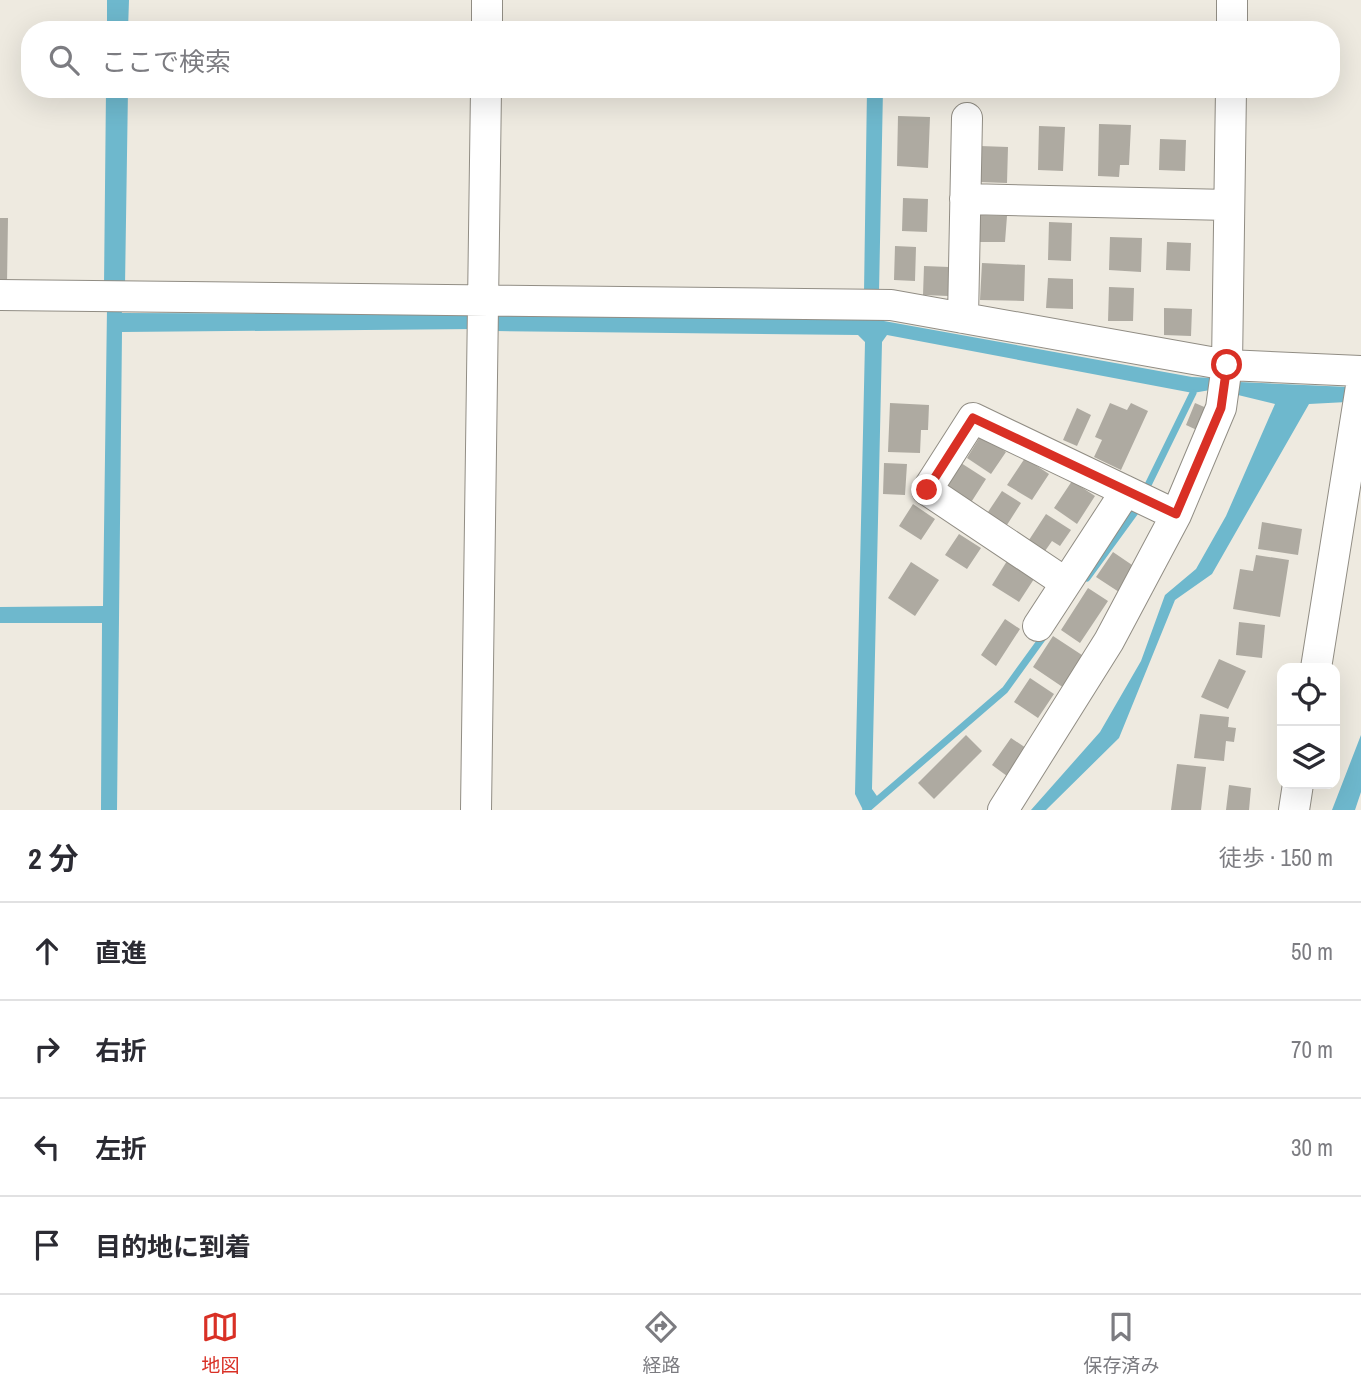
<!DOCTYPE html>
<html lang="ja">
<meta charset="utf-8">
<style>
body{margin:0;font-family:"Archivo Narrow","Noto Sans JP",sans-serif;background:#f7f7f7;color:#2b2b33}
.controls{position:absolute;right:21px;bottom:21px;display:grid;overflow:hidden;border-radius:14px;box-shadow:0 7px 28px #0002}
.controls button{width:63px;height:63px;display:grid;place-items:center;padding:0;border:0;border-bottom:2px solid #e1e1e2;background:#fff;color:#2b2b33;font:35px sans-serif}
.stop{position:absolute;width:21px;height:21px;margin:-16px;border:5px solid #d93025;border-radius:50%;background:#fff}
.stop.end{background:#d93025;border-color:#fff;box-shadow:0 2px 7px #0008}
.list{margin:0;padding:0;list-style:none}
h2{display:flex;justify-content:space-between;align-items:center;height:91px;margin:0;padding:0 28px;font-size:30px}
h2 small{font-size:23px;font-weight:400;color:#7c7c81}
.list li{display:grid;grid-template-columns:46px 1fr auto;gap:21px;align-items:center;box-sizing:border-box;height:98px;padding:0 28px;border-top:2px solid #e1e1e2}
.list b{display:block;font-size:26px;white-space:nowrap}
.list em{font-size:23px;font-style:normal;color:#7c7c81}
.icon{flex:none;width:38px;height:38px;fill:none;stroke:currentColor;stroke-width:2;stroke-linecap:round;stroke-linejoin:round}
.map{position:relative;flex:none;width:1361px;height:810px;overflow:hidden}
.search{position:absolute;background:#fff;box-shadow:0 7px 28px #0002;left:21px;right:21px;top:21px;height:77px;display:flex;align-items:center;gap:18px;box-sizing:border-box;padding:0 24px;border-radius:28px;color:#7c7c81;font-size:26px}
.sheet{height:483px;background:#fff}
nav{display:flex;justify-content:space-around;align-items:center;box-sizing:border-box;height:98px;border-top:2px solid #e1e1e2;background:#fff;font-size:19px;color:#7c7c81}
nav a{display:grid;justify-items:center;gap:4px}
nav .on{color:#d93025}
.map>svg:first-child{display:block}
</style>
<div class="map">
<svg width="1361" height="810" viewBox="0 0 1361 810">
<rect width="100%" height="100%" fill="#eeeae0"/>
<!-- water -->
<path fill="#6eb8cd" d="M107,0H129L128,30H107Z
M106,89H128L125,286H104Z
M867,89H883L879,293H864Z
M107,308L121,309L122,313L475,314L476,329L122,332L117,810H101L102,623H0V607L103,606Z
M865,312L881,315L884,321L1192,377L1213,378L1210,390L1193,393L887,335L882,342L872,789L879,799L863,810L855,794L865,342L858,335L496,331L497,314L864,320Z
M1239,382L1349,387L1347,402L1309,404L1212,574L1175,600L1119,738L1046,810H1031L1100,732L1141,661L1165,595L1196,569L1226,516L1275,404L1238,395Z
M1361,735V792L1355,810H1332Z"/>
<g fill="none" stroke-linecap="round" stroke-linejoin="round">
<!-- stream -->
<path stroke="#6eb8cd" stroke-width="7" d="M1148,485L1193,393
M1087,578L1138,508
M866,810L1005,690L1047,632"/>
</g>
<!-- building -->
<path fill="#aeaaa1" d="M898,116L930,117L928,168L897,166Z
M1099,124L1131,125L1129,165H1120L1119,177L1098,176Z
M1039,126L1065,127L1063,171L1038,170Z
M1160,139L1186,140L1185,171L1159,170Z
M980,146L1008,147L1007,183L979,182Z
M903,198L928,199L927,232L902,231Z
M980,215L1007,216L1005,242H979Z
M0,218H8L7,283L0,282Z
M1049,222L1072,223L1071,261L1048,260Z
M1110,237L1142,238L1141,272L1109,270Z
M1167,242L1191,243L1190,271L1166,270Z
M895,246L916,247L915,281L894,280Z
M982,263L1025,265L1024,301L980,300Z
M924,266L949,267L948,296L923,295Z
M1048,278L1073,279V309L1046,308Z
M1109,287L1134,288L1133,321H1108Z
M1164,308L1192,309L1191,336L1164,335Z
M890,403L929,405L928,430H921L920,453L888,452Z
M1110,403L1127,410L1131,403L1148,411L1121,470L1094,457L1102,440L1095,437Z
M1195,403L1209,409L1199,431L1186,425Z
M1077,408L1091,415L1077,446L1063,440Z
M981,435L1006,452L991,474L967,458Z
M1025,458L1049,474L1032,500L1007,485Z
M884,463L907,464L905,495L883,494Z
M961,463L986,479L970,504L945,487Z
M1072,481L1095,496L1077,524L1054,508Z
M1002,491L1021,503L1005,528L986,515Z
M913,504L935,519L921,540L899,526Z
M1046,514L1071,530L1060,546L1052,541L1045,551L1029,540Z
M1262,522L1302,529L1298,555L1258,549Z
M959,534L981,548L967,569L945,555Z
M1113,552L1135,567L1119,592L1096,577Z
M1256,555L1289,560L1280,617L1233,609L1240,569L1253,571Z
M1007,561L1034,579L1019,602L992,585Z
M911,562L939,580L915,616L888,598Z
M1088,588L1108,601L1080,643L1061,630Z
M1005,619L1020,629L996,666L981,655Z
M1239,622L1265,625L1262,658L1236,655Z
M1053,636L1085,657L1064,688L1033,667Z
M1219,659L1246,671L1228,709L1201,697Z
M1030,678L1054,694L1038,718L1014,702Z
M1200,714L1229,717L1228,727L1236,728L1234,742L1226,741L1224,761L1194,758Z
M966,735L982,751L934,799L918,783Z
M1011,738L1026,748L1007,776L992,765Z
M1177,764L1206,767L1201,810H1171Z
M1229,785L1251,788L1249,810H1226Z"/>
<g fill="none" stroke-linecap="round" stroke-linejoin="round">
<!-- minor casing -->
<g stroke="#918d84" stroke-width="32">
<path id="minor" d="M487,30V0
M1232,30V0
M965,199L1229,205
M0,295L891,305L1227,365L1361,371
M963,318L967,118
M1066,583L927,490L973,418L1176,515
M1038,626L1126,491
M1316,668L1361,386
M476,810L486,89
M1003,810L1109,641L1176,515L1221,408L1227,365L1231,89
M1294,810L1298,784"/>
</g>
<!-- minor -->
<use href="#minor" stroke="#fff" stroke-width="30"/>
</g>
<g fill="none" stroke-linecap="round" stroke-linejoin="round">
<!-- route -->
<path stroke="#d93025" stroke-width="9" d="M927,490L973,418L1176,514L1221,408L1227,365"/>
</g>
</svg>
<div class="controls">
<button><svg class="icon" aria-label="locate" viewBox="0 0 24 24"><circle cx="12" cy="12" r="6"/><path d="M12 2v4M12 18v4M2 12h4M18 12h4"/></svg></button>
<button><svg class="icon" aria-label="layers" viewBox="0 0 24 24"><path d="M12 4l9 5-9 5-9-5zM3 14l9 5 9-5"/></svg></button>
</div>
<div class="stop" style="left:1227px;top:365px"></div>
<div class="stop end" style="left:927px;top:490px"></div>
<div class="search"><svg class="icon" aria-label="search" viewBox="0 0 24 24"><circle cx="10" cy="10" r="6"/><path d="M15 15l6 6"/></svg>ここで検索</div>
</div>
<section class="sheet">
<h2>2 分<small>徒歩 · 150 m</small></h2>
<ul class="list">
<li><svg class="icon" aria-label="ahead" viewBox="0 0 24 24"><path d="M12 20V5M6 11l6-6 6 6"/></svg><div><b>直進</b></div><em>50 m</em></li>
<li><svg class="icon" aria-label="right" viewBox="0 0 24 24"><path d="M7 20v-9h11M14 6l5 5-5 5"/></svg><div><b>右折</b></div><em>70 m</em></li>
<li><svg class="icon" aria-label="left" viewBox="0 0 24 24"><path d="M17 20v-9H6M10 6l-5 5 5 5"/></svg><div><b>左折</b></div><em>30 m</em></li>
<li><svg class="icon" aria-label="arrive" viewBox="0 0 24 24"><path d="M6 21V4h12l-3 4 3 4H6"/></svg><div><b>目的地に到着</b></div></li>
</ul>
</section>
<nav>
<a class="on"><svg class="icon" aria-label="map" viewBox="0 0 24 24"><path d="M3 6l6-2 6 2 6-2v14l-6 2-6-2-6 2zM9 4v14M15 6v14"/></svg>地図</a>
<a><svg class="icon" aria-label="directions" viewBox="0 0 24 24"><path d="M12 3l9 9-9 9-9-9zM9 14v-3h6M13 9l2 2-2 2"/></svg>経路</a>
<a><svg class="icon" aria-label="saved" viewBox="0 0 24 24"><path d="M7 4h10v16l-5-4-5 4z"/></svg>保存済み</a>
</nav>
